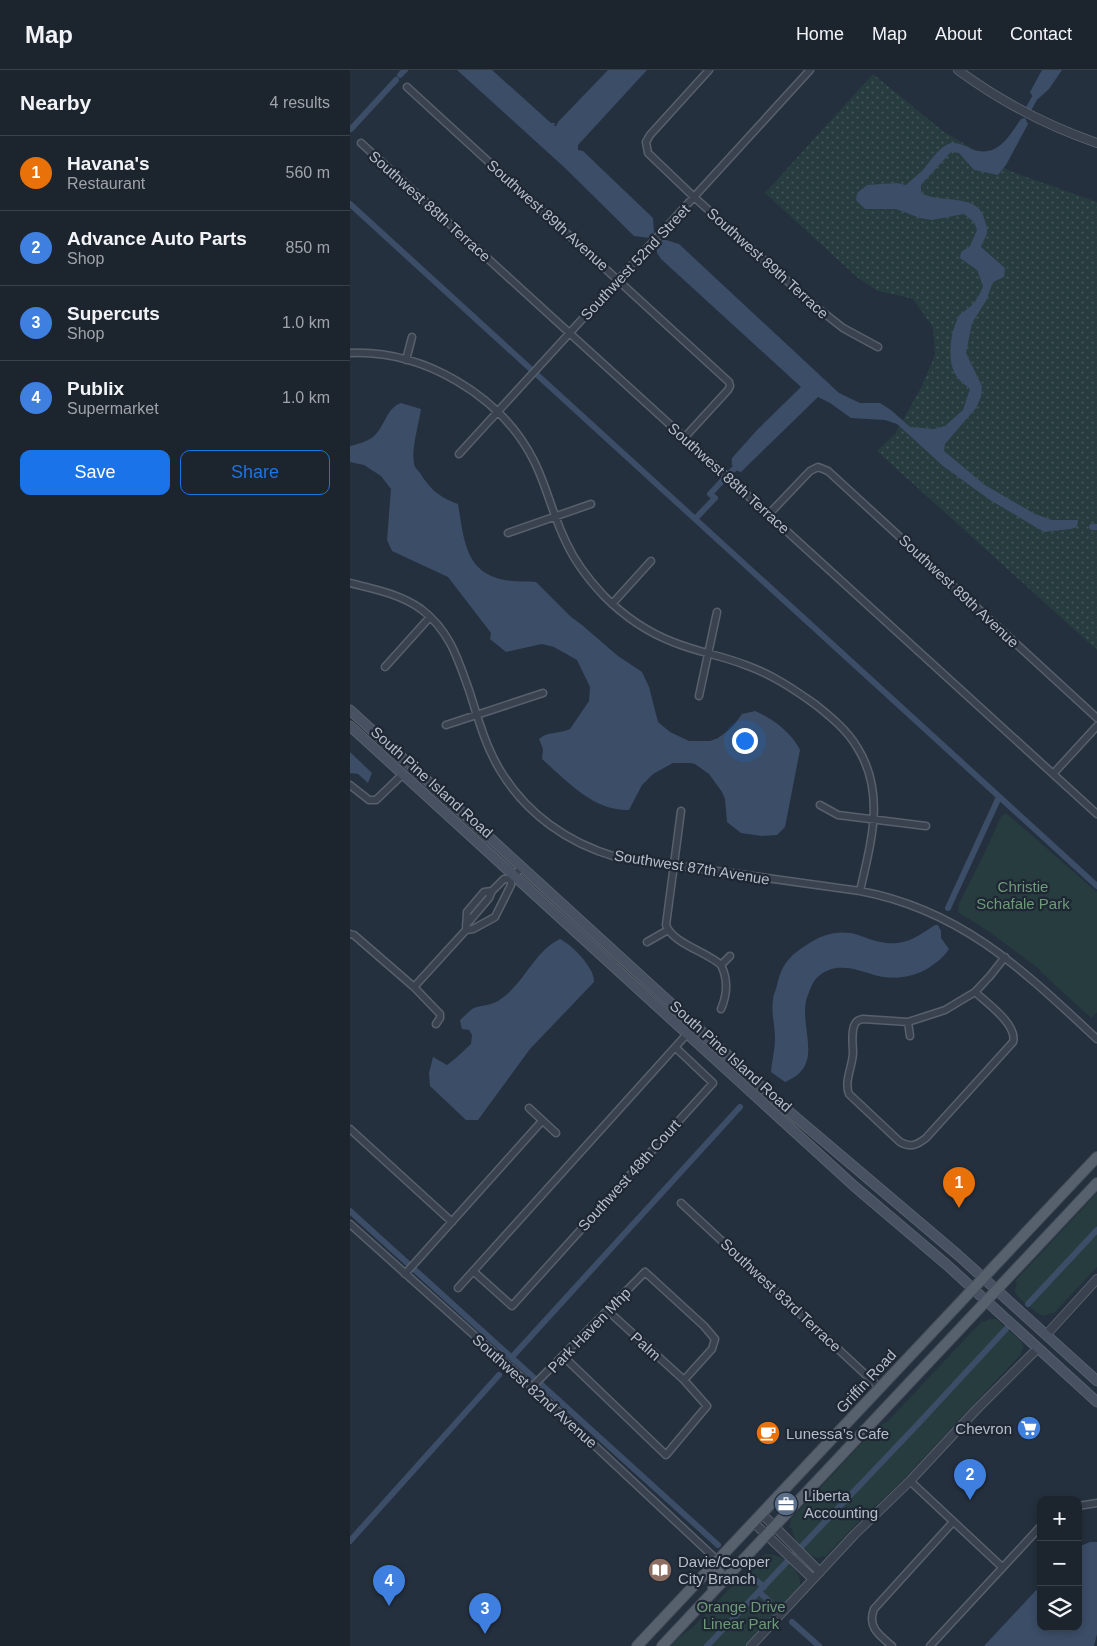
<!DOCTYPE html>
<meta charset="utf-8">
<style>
body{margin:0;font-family:Helvetica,sans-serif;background:#29303a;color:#f1f3f6}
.controls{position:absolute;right:15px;bottom:15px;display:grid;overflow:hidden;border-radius:10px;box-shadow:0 2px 8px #0003}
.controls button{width:45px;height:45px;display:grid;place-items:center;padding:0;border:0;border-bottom:1px solid #3a414a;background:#1c242e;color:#f1f3f6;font:25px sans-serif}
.you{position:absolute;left:394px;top:670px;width:18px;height:18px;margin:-12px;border:4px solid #fff;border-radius:50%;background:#1a73e8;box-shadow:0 0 0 8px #1a73e833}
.badge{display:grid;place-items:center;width:32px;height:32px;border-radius:50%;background:#1a73e8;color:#fff;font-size:16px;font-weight:700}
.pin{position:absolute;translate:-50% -41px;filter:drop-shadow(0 1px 2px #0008)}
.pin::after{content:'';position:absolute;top:26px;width:18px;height:15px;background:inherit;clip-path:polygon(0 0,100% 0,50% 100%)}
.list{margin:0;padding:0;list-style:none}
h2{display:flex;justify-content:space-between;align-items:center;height:65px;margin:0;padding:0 20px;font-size:21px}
h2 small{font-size:16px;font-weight:400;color:#a0a4aa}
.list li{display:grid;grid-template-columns:32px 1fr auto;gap:15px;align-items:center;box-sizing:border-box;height:75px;padding:0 20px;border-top:1px solid #3a414a}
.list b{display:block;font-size:19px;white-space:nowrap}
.list p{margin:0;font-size:16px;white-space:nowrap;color:#a0a4aa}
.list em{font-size:16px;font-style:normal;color:#a0a4aa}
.actions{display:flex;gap:10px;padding:15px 20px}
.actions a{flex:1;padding:11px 0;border:1px solid #1a73e8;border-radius:10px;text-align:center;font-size:18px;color:#1a73e8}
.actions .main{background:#1a73e8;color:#fff}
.icon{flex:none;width:28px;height:28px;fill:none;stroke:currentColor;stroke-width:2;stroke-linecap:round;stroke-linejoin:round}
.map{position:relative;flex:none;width:747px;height:1576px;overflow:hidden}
header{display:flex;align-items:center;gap:30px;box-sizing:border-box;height:70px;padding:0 25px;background:#1c242e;border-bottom:1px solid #3a414a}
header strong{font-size:24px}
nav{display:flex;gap:28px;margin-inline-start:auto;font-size:18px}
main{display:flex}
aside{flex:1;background:#1c242e}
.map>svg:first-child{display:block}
</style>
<header>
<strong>Map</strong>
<nav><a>Home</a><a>Map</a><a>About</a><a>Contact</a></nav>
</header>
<main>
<aside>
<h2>Nearby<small>4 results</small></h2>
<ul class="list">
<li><span class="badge" style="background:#e8710a">1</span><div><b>Havana's</b><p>Restaurant</p></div><em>560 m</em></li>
<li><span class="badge" style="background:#3f7fe0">2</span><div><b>Advance Auto Parts</b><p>Shop</p></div><em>850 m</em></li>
<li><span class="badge" style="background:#3f7fe0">3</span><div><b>Supercuts</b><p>Shop</p></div><em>1.0 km</em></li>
<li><span class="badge" style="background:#3f7fe0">4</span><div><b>Publix</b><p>Supermarket</p></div><em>1.0 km</em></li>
</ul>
<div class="actions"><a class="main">Save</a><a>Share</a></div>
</aside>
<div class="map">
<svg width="747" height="1576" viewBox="0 0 747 1576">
<defs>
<pattern id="grass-dots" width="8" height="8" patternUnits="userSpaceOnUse" patternTransform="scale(1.25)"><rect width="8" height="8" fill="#273c3f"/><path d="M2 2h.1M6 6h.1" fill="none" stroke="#445659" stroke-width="1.8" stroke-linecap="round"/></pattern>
</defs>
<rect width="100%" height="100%" fill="#25303e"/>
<!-- grass -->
<path fill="url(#grass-dots)" d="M523,4L594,62L660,101L747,132V580L527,381L545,364L571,318L585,285L583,257L563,229L526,220L508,208L415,123Z"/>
<!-- park -->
<path fill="#273c3f" d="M656,743L747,822V942L741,948L692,903L689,899L638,861L608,842L609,834L636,780L651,746Z
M747,1123V1197L704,1243H701L695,1246C688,1245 670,1230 666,1224C664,1220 666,1216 667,1212L665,1211Z
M639,1249H646L672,1272L673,1278L670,1285L548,1415L512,1448L475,1487L473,1486L469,1488C456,1486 443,1471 442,1458H439L441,1449L526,1358L538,1351L632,1251L634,1252Z
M416,1484C432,1483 453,1501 450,1517L398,1576H321L329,1567L342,1558L409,1488Z"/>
<!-- water -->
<path fill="#3b4d67" d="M107,0H142L201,53H205L204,56H206L208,52L258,0H297L228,75V80L233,81L303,148L304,164L300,168L284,166L215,98Z
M692,0H712L699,19L688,29H684L680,22Z
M675,48L678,54L656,95L648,105L624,100L609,83L601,82L571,115V123C591,134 630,122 635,151C636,154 638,159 637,163C636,167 632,173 631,177L655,198L654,207L643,212L636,231L622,253L616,283L632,316L631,327L626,338L595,374L594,381L635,415L685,444L702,450H728L727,457L721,459L694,462L640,430L593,396L547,354L535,350L501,348L480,333L468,327L391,402C383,400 381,396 382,388L408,359L451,317L311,189L307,183V176L313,169L329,174L489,323L510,333H530L541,340L560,357L584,359L595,356L613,340L620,319C614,314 607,309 604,302C597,286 601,260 609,246C612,241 618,240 621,236C627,230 630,224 633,216L627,200L610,188L611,182L620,176L627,160L624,152L614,144L582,150L570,148L546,139H515L506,130L507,123L517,115L547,113L556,115C561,110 566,106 571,102C579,94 589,75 602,73C611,72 619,79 628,81C650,85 660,64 671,49Z
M51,333L71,339C69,353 61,380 64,393C64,397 68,400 70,403C81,420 89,427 108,434C114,467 114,503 155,510C165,512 176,511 186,512L220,546L232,555L268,586L292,602L299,617L308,652L320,662L339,671H360L368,668L379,660L384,655L392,644L405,641C422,648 442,663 450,680L435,757L427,765L412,766L391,763L377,752L375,729L372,722L359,704L345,694L340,693H323L303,704L292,715L279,740C243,741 217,711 192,689L193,679L189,669C197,661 210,664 220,659L239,631L240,617L227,590L204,577L192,574L156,582L140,569L141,563L98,507L42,481L37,470L41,419L31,406L14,395L0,392V376C8,374 16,372 23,367C35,357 36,338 51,333Z
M0,682L22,703L18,713L8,704L0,703Z
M585,855H588L591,861V868L599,879C594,887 587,892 580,897C565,907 545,910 528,906C509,901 489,891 470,905C466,908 463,912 461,917C459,922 457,927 456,931C450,961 475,996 435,1012L421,1002C422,990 425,980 425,968C425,956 421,942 423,930C423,925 426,920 427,915C432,894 439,886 458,874C472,865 484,861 501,863C510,865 518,869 526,871C553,878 565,868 585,855Z
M210,869C222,875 245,898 244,912L180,979L128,1050H116L80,1016L79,1003L83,987L97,995L106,988L121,974L122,965L119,960L112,959L110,951L111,949C115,946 118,942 122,939C129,935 140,936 148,931C174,915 183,882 210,869Z
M740,1472H747V1564L744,1576H634L691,1515V1557H728V1477Z"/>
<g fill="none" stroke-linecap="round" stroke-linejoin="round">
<!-- canal -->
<path stroke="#3b4d67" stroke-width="6" d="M50,5L55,0
M679,38L684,29
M1,59L46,10
M0,134L747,816
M380,403L384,399
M345,449L365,428L360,424L374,409
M742,457H747
M598,838L649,727
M0,1141L368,1475
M678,1234L747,1160
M162,1287L390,1037
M0,1471L149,1305
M407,1511L414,1517
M409,1522L419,1531
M442,1552L469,1576
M357,1576L568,1354L656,1259"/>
<!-- minor casing -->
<g stroke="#57606c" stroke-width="9">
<path id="minor" d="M359,0L300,65L296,72L298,83L344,127L465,236L493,258L528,277
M57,17L379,312L380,316L378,320L334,368
M11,73L747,744
M0,283C73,280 151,325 184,391C197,417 203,446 216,472C225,492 239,510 254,526C274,546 297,562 323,572C347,582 374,586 398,596C423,605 445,620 466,635C481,647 497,660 507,677C536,723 521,772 510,821
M56,290L62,267
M109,384L460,0
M419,444L460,401L468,397L478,401L747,648
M158,463L241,434
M0,513C24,519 50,524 71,539C100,561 108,589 120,623C128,649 136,677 150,700C176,744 218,773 266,787L510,821C612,840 674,901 747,969
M262,534L301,491
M35,597L80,547
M349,626L367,542
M96,655L193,623
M703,704L747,656
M0,715L19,730H26L53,704
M470,735L488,745L576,756
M331,741L316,855C322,873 357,882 371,895C378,909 377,925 371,939
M116,855L139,828L142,821
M116,860L117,842L134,822L142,821L154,809H161
M0,864L4,865L64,917L90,944V948L86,954
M297,872L318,860
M371,895L380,886
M64,917L116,860L123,859L145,847L161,815V809L172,797
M625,922C637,933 668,955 663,972L576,1068C567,1075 561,1078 550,1072L499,1024C494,1012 502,997 503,984C503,975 501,965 504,956C506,951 508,950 513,949L558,952L595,940L625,922L640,906L655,887
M558,952L560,966
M179,1038L206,1063
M0,1059L102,1152
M331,1133L530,1318
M0,1154L182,1317L367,1490
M123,1201L162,1236L363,1013L326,978
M55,1204L192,1051
M108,1218L337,964
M213,1286L316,1385L357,1336L334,1310L258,1241
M182,1317L295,1202L354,1256L365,1269L362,1279L334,1310
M560,1411L652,1497
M728,1436L747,1433
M542,1576C529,1565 517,1557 524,1539L603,1452
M580,1576L691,1456"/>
</g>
<!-- tertiary casing -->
<g stroke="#57606c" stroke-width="10">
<path id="tertiary" d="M608,0C650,31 698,56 747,73
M697,1264L747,1209
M412,1444L470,1502
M404,1453L463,1509
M401,1576L505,1464L560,1411L626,1340L688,1278"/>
</g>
<!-- secondary casing -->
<g stroke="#57606c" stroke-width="11">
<path id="secondary" d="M0,640L443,1045L608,1185L747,1311
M0,656L504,1116L597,1195L747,1332"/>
</g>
<!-- primary casing -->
<g stroke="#424b57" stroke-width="12">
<path id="primary" d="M363,1518L369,1501L367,1490
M287,1576L747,1087
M312,1576L747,1113"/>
</g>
<!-- minor -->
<use href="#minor" stroke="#39424e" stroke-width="6"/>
<!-- tertiary -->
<use href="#tertiary" stroke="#39424e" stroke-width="8"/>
<!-- secondary -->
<use href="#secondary" stroke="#475161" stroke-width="9"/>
<!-- primary -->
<use href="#primary" stroke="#57616e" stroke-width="10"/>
</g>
<!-- icons -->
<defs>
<g id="supermarket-disc" transform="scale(1.25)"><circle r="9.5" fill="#3f7fe0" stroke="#1e2733"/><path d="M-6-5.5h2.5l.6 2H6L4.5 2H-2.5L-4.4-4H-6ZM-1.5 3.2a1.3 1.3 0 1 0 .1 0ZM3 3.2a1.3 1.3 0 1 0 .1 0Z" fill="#fff"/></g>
<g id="cafe-disc" transform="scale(1.25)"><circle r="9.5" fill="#e8710a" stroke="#1e2733"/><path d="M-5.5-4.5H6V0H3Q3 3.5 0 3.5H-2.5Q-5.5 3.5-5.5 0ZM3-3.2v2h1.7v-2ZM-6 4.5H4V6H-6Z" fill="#fff"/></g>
<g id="office-disc" transform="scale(1.25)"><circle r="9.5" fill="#5c6f8a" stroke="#1e2733"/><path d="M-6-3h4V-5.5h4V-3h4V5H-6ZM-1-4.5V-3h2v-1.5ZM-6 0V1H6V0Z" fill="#fff"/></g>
<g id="library-disc" transform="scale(1.25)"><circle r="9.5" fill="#8d6e63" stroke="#1e2733"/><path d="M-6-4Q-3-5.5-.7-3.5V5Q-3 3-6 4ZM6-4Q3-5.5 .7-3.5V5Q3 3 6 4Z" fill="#fff"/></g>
</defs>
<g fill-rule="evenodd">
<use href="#supermarket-disc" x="679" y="1358"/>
<use href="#cafe-disc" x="418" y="1363"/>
<use href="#office-disc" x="436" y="1434"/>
<use href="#library-disc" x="310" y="1500"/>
</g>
<g text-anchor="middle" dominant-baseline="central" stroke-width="4.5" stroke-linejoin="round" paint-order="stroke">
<!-- street labels -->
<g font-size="15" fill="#b5bdc9" stroke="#1e2733">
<text transform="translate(80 136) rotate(42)">Southwest 88th Terrace</text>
<text transform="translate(198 145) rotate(42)">Southwest 89th Avenue</text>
<text transform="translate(285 192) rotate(-47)">Southwest 52nd Street</text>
<text transform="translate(418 193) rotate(42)">Southwest 89th Terrace</text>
<text transform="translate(379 408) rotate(42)">Southwest 88th Terrace</text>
<text transform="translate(609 521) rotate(43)">Southwest 89th Avenue</text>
<text transform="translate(82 712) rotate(42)">South Pine Island Road</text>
<text transform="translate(342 797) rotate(9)">Southwest 87th Avenue</text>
<text transform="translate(381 986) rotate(42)">South Pine Island Road</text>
<text transform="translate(279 1105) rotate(-48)">Southwest 48th Court</text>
<text transform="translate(431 1225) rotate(43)">Southwest 83rd Terrace</text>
<text transform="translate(239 1260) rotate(-46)">Park Haven Mhp</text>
<text transform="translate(296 1276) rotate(42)">Palm</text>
<text transform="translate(516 1311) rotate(-47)">Griffin Road</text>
<text transform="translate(185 1321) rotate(42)">Southwest 82nd Avenue</text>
</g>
<!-- park labels -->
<g font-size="15" fill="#6d9a77" stroke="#1e2733">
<text x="673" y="816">Christie<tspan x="673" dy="17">Schafale Park</tspan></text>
<text x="391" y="1536">Orange Drive<tspan x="391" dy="17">Linear Park</tspan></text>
</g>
<!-- poi labels -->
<g font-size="15" fill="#b5bdc9" stroke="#1e2733" text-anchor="start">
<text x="662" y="1358" text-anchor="end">Chevron</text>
<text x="436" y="1363">Lunessa’s Cafe</text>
<text x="454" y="1425">Liberta<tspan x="454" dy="17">Accounting</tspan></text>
<text x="328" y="1491">Davie/Cooper<tspan x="328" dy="17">City Branch</tspan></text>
</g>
</g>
</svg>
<div class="controls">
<button>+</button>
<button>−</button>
<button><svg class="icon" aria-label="layers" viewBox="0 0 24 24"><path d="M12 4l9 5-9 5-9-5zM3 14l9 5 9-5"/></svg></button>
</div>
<div class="you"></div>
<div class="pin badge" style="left:609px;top:1138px;background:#e8710a">1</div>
<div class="pin badge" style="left:620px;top:1430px;background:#3f7fe0">2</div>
<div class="pin badge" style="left:135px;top:1564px;background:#3f7fe0">3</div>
<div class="pin badge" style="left:39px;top:1536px;background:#3f7fe0">4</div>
</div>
</main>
